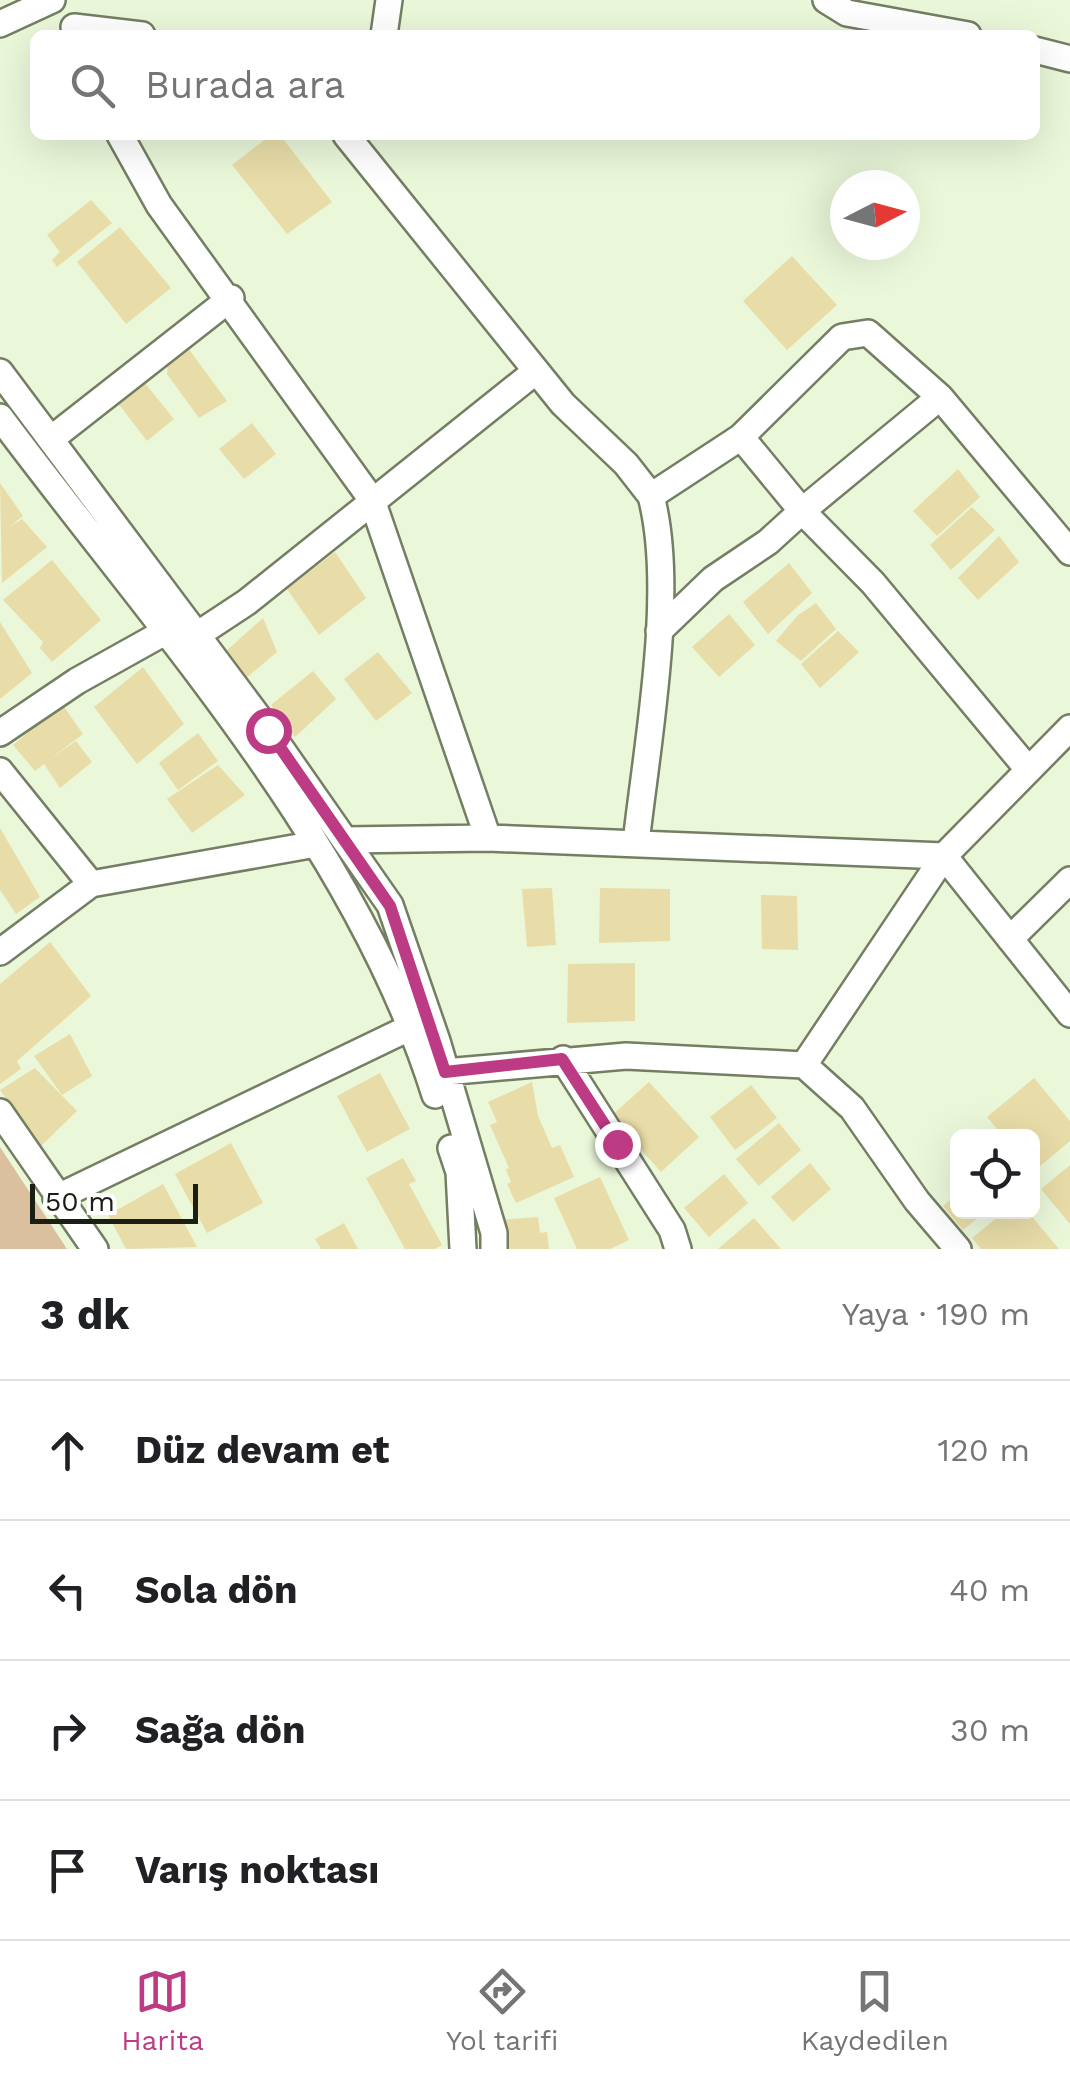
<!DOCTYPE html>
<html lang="tr">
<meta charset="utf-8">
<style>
body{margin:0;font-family:"Work Sans",sans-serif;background:#f6f6f6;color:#202124}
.controls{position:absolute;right:30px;bottom:30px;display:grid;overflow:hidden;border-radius:15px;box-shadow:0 10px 40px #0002}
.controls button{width:90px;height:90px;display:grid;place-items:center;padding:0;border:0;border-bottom:2px solid #e0e0e0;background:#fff;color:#202124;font:50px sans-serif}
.compass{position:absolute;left:830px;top:170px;width:90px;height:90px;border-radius:50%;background:#fff;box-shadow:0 10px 40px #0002;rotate:84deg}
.scale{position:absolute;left:30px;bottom:25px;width:168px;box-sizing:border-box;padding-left:10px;border:5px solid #1a1e13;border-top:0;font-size:28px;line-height:35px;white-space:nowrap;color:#1a1e13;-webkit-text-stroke:8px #fff;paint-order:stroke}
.stop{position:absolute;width:30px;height:30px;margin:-22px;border:8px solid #bd3b84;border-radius:50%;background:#fff}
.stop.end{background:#bd3b84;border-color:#fff;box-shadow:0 2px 10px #0008}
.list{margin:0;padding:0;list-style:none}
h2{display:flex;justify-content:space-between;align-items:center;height:130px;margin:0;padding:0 40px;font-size:42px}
h2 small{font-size:32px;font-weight:400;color:#757577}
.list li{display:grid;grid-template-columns:65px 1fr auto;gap:30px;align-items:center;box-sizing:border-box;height:140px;padding:0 40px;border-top:2px solid #e0e0e0}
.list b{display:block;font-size:38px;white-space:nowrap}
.list em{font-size:32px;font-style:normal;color:#757577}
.icon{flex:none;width:55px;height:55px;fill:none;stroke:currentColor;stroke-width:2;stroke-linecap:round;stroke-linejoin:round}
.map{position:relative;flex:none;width:1070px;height:1249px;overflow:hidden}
.search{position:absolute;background:#fff;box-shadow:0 10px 40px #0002;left:30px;right:30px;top:30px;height:110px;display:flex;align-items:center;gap:25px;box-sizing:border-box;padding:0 35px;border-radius:15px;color:#757577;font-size:38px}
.sheet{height:690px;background:#fff}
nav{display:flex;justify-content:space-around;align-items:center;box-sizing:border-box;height:140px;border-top:2px solid #e0e0e0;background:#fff;font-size:28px;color:#757577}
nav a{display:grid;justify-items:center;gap:5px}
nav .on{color:#bd3b84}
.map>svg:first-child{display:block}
</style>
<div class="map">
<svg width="1070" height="1249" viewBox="0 0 1070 1249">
<rect width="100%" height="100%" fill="#eaf7d9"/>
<!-- green -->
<path fill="#dbc09f" d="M0,1147L67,1249H0Z"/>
<!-- building -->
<path fill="#e8dda8" d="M271,135H280L332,202L287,234L232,165Z
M91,200L112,223L57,267L52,260L60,252L47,235Z
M120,227L171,288L126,324L77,262Z
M792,256L837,305L787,350L743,301Z
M188,348L227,401L199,418L167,374L168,361Z
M144,382L174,419L147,441L118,403Z
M252,423L276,454L244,479L219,449Z
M958,469L980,497L937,536L913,511Z
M0,483L23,516L9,527L22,519L47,547L2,583Z
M972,507L995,530L951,570L930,545Z
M999,536L1019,562L978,600L958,578Z
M335,552L366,598L319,635L287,589Z
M52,560L101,620L52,662L40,648L43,642L3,600Z
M789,563L812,593L768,634L743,602Z
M816,603L836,629L801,661L776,641L798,615Z
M729,614L755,645L719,677L692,647Z
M263,618L277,652L245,679L225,652Z
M0,622L32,673L0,699Z
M838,631L859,652L820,688L801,664Z
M378,652L412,693L376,721L344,679Z
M143,667L184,724L137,764L94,707Z
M313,671L336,699L295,737L271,705Z
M62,704L83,734L49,760L76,741L92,762L60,788L44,764L35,771L13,745Z
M198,733L218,761L178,790L159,763Z
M218,765L245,795L192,833L167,799Z
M0,828L40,897L16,914L0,890Z
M552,888L556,945L527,947L522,889Z
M600,888L670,889V941L599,943Z
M761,895L797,896L798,950L762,949Z
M50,942L91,996L17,1061L21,1069L0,1084V984Z
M635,963V1021L567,1023L568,964Z
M70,1034L92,1076L62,1095L34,1056Z
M35,1068L77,1111L41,1146L0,1090Z
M380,1073L410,1129L367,1152L337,1096Z
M1034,1078L1070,1121V1141L1032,1173V1136H1003L987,1117Z
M532,1082L538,1116L552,1148L560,1145L574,1177L516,1203L507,1184L511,1182L506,1170L509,1168L490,1125L497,1122L488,1102Z
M649,1082L699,1137L661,1172L611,1116Z
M751,1085L777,1118L735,1150L710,1117Z
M779,1123L801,1150L759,1186L736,1159Z
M231,1143L263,1203L207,1233L175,1174Z
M403,1158L416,1181L409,1184L442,1245L435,1249H405L366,1178Z
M810,1163L831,1189L793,1222L771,1197Z
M1070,1165V1224L1041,1189Z
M724,1174L748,1203L709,1237L684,1208Z
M600,1177L629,1240L610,1249H577L554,1198Z
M163,1184L197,1247L126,1249L108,1215Z
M958,1194V1212H985L963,1230L943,1206Z
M1004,1212H1028L1059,1249H981L972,1238Z
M538,1217L540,1233L547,1232L549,1249H500L498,1220Z
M754,1218L781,1249H718Z
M344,1223L358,1249H321L315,1239Z"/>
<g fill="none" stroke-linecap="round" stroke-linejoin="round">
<!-- minor casing -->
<g stroke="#737e63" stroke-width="30">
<path id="minor" d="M826,0L847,13L968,35
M0,24L52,0
M74,27L142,35
M384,35L389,0
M1035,50L1070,59
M120,135L159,205L372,500L488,838
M346,135L563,404L626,464L651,496L741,437L802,511L940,397L1070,552
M0,372L268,730L390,905L437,1041L494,1233V1249
M0,417C158,629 355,840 435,1095
M741,437L842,337L868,333L940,397
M51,439L231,298
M659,631L713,579L768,542L802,511L873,583L1027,768
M197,635L247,602L536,371
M0,733L77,681L163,633
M0,771L91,884
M345,840L488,838L944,856L1070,1014
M636,843C647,744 676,590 651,496
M1010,939L1070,880
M0,952L91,884L316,844
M563,1059L672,1230L678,1249
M804,1065L944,856L1070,728
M445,1072L626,1056L804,1065L852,1108L917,1201L958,1249
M0,1112L95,1249
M451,1148L459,1172L463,1249
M56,1198L411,1027"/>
</g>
<!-- minor -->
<use href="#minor" stroke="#fff" stroke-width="25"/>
</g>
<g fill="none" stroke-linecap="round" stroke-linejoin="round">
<!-- route -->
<path stroke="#bd3b84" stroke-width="12" d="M268,730L390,906L445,1072L562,1059L617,1144"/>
</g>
</svg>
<div class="controls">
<button><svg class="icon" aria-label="locate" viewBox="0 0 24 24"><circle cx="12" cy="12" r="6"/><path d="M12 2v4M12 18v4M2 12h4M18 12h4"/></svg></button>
</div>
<svg class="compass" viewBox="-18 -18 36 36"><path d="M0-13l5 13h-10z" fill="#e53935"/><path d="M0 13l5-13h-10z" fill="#757577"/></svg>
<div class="scale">50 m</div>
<div class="stop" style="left:268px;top:730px"></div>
<div class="stop end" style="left:617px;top:1144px"></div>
<div class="search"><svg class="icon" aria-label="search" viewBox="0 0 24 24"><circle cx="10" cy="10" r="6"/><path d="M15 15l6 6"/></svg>Burada ara</div>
</div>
<section class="sheet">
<h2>3 dk<small>Yaya · 190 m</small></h2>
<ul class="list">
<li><svg class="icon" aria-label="ahead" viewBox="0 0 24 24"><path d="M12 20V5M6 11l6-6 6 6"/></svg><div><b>Düz devam et</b></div><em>120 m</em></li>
<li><svg class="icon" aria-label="left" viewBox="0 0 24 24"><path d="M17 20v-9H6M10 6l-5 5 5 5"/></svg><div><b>Sola dön</b></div><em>40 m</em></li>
<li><svg class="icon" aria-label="right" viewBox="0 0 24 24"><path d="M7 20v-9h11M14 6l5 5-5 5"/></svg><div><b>Sağa dön</b></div><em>30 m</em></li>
<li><svg class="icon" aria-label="arrive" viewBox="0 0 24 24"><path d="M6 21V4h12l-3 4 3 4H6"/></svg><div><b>Varış noktası</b></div></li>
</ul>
</section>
<nav>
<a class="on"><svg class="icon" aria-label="map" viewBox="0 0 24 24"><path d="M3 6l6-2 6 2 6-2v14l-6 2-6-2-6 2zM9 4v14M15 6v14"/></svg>Harita</a>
<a><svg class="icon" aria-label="directions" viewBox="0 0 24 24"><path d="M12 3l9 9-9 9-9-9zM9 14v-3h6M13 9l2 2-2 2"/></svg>Yol tarifi</a>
<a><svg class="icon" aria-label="saved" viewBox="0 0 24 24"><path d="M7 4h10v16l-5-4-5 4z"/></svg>Kaydedilen</a>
</nav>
